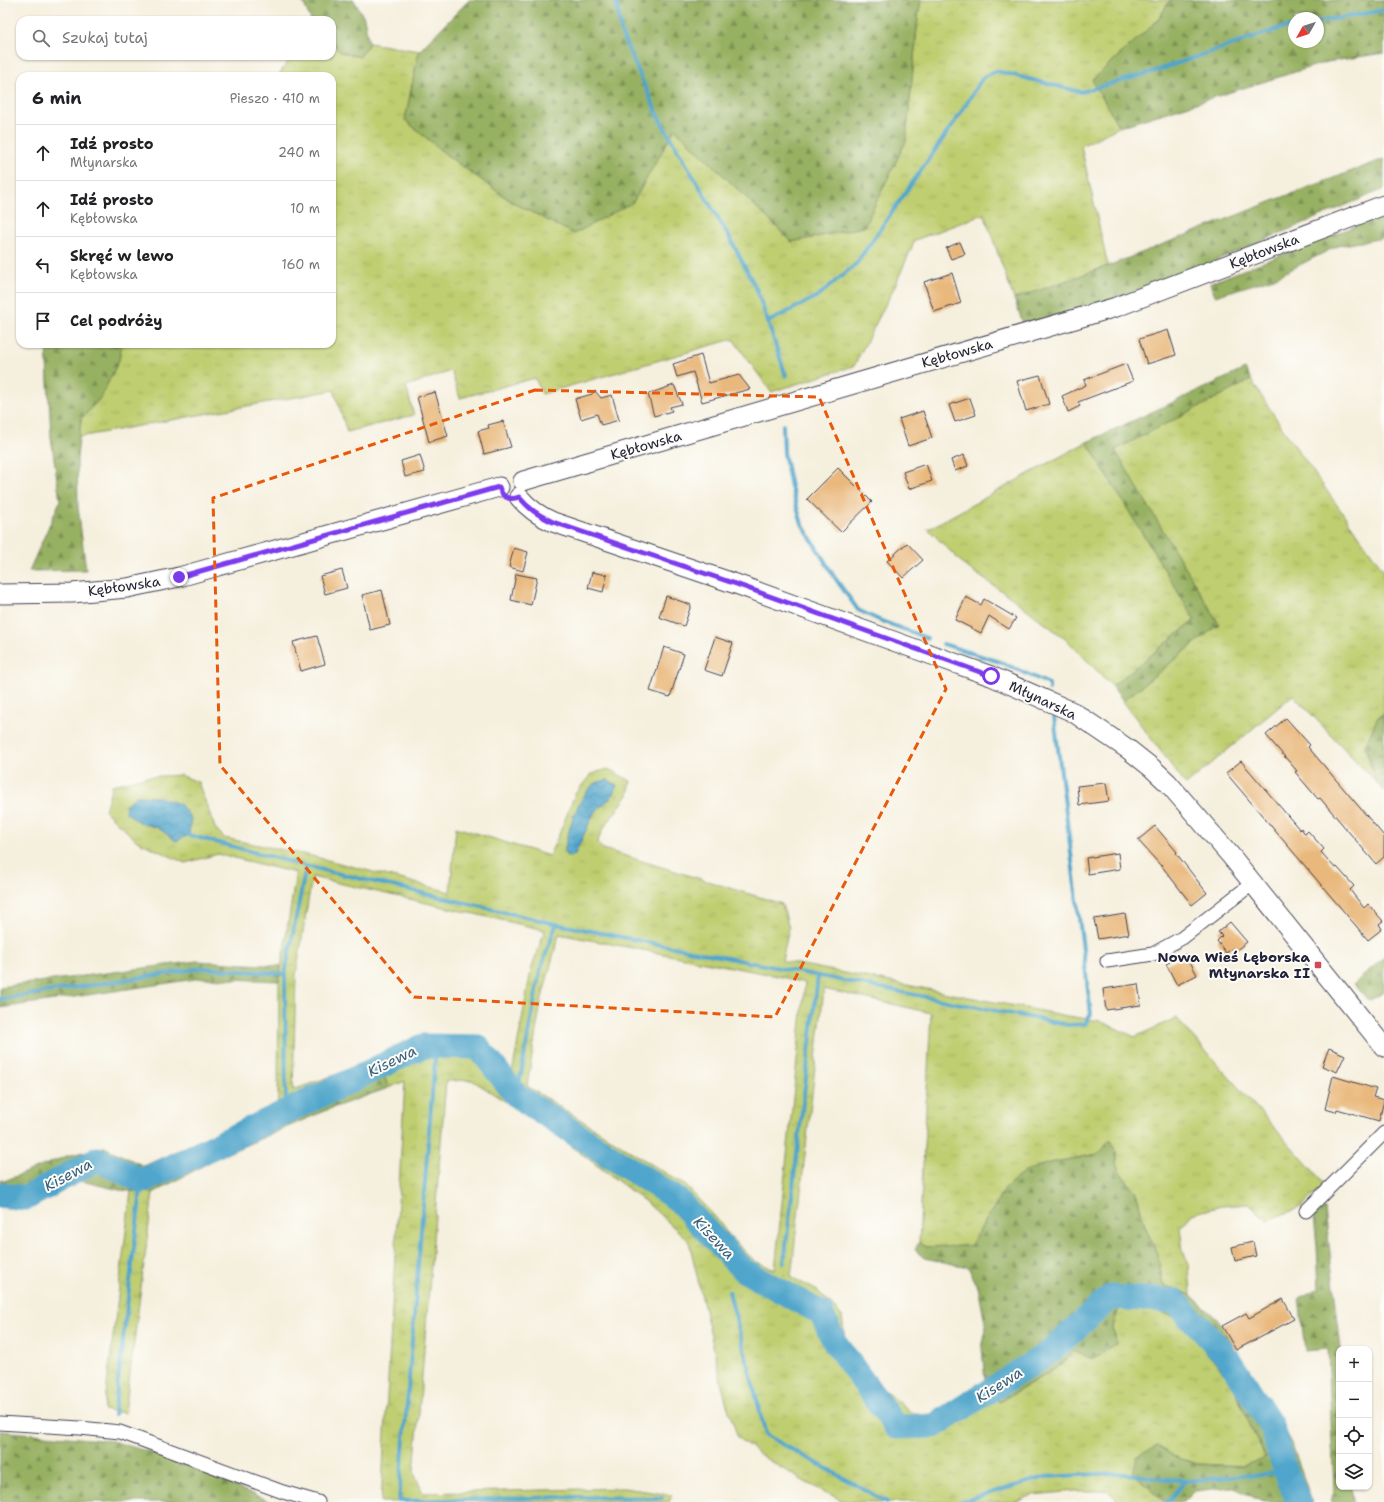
<!DOCTYPE html>
<html lang="pl">
<meta charset="utf-8">
<style>
body{margin:0;font-family:"Shantell Sans",sans-serif;background:#f2f2f2;color:#202124}
.controls{position:absolute;right:12px;bottom:12px;display:grid;overflow:hidden;border-radius:8px;box-shadow:0 1px 3px #0004}
.controls button{width:36px;height:36px;display:grid;place-items:center;padding:0;border:0;border-bottom:1px solid #e0e0e0;background:#fff;color:#202124;font:20px sans-serif}
.compass{position:absolute;left:1288px;top:12px;width:36px;height:36px;border-radius:50%;background:#fff;box-shadow:0 1px 3px #0004;rotate:231deg}
.stop{position:absolute;width:12px;height:12px;margin:-9px;border:3px solid #7c3aed;border-radius:50%;background:#fff}
.stop.end{background:#7c3aed;border-color:#fff;box-shadow:0 1px 4px #0008}
.list{margin:0;padding:0;list-style:none}
h2{display:flex;justify-content:space-between;align-items:center;height:52px;margin:0;padding:0 16px;font-size:17px}
h2 small{font-size:13px;font-weight:400;color:#757577}
.list li{display:grid;grid-template-columns:26px 1fr auto;gap:12px;align-items:center;box-sizing:border-box;height:56px;padding:0 16px;border-top:1px solid #e0e0e0}
.list b{display:block;font-size:15px;white-space:nowrap}
.list p{margin:0;font-size:13px;white-space:nowrap;color:#757577}
.list em{font-size:13px;font-style:normal;color:#757577}
.icon{flex:none;width:22px;height:22px;fill:none;stroke:currentColor;stroke-width:2;stroke-linecap:round;stroke-linejoin:round}
.map{position:relative;flex:none;width:1384px;height:1502px;overflow:hidden}
.search{position:absolute;background:#fff;box-shadow:0 1px 3px #0004;left:16px;top:16px;width:320px;height:44px;display:flex;align-items:center;gap:10px;box-sizing:border-box;padding:0 14px;border-radius:12px;color:#757577;font-size:15px}
.panel{position:absolute;background:#fff;box-shadow:0 1px 3px #0004;left:16px;top:72px;width:320px;height:276px;border-radius:12px}
.map>svg:first-child{display:block}
</style>
<div class="map">
<svg width="1384" height="1502" viewBox="0 0 1384 1502">
<defs>
<pattern id="grass-tufts" width="24" height="20" patternUnits="userSpaceOnUse"><rect width="24" height="20" fill="#bfce70"/><path d="M3 7l-1-3M5 7V3M7 7l1-3M15 17l-1-3M17 17v-4M19 17l1-3" fill="none" stroke="#a4b162"/></pattern>
<pattern id="forest-firs" width="22" height="20" patternUnits="userSpaceOnUse"><rect width="22" height="20" fill="#97b162"/><path d="M5 1l3.5 6h-7zM16 11l3.5 6h-7z" fill="#7b9052"/></pattern>
<pattern id="water-waves" width="16" height="10" patternUnits="userSpaceOnUse"><rect width="16" height="10" fill="#4fa5cb"/><path d="M0 5q4-4 8 0t8 0" fill="none" stroke="#4186a6"/></pattern>
</defs>
<rect width="100%" height="100%" fill="#fdfcf7"/>
<filter id="ink" filterUnits="userSpaceOnUse"><feTurbulence type="fractalNoise" baseFrequency=".025" numOctaves="2"/><feDisplacementMap in="SourceGraphic" scale="8" xChannelSelector="R" yChannelSelector="G"/><feConvolveMatrix kernelMatrix="1 2 1 2 8 2 1 2 1" color-interpolation-filters="sRGB"/></filter>
<filter id="wash" filterUnits="userSpaceOnUse"><feTurbulence type="fractalNoise" baseFrequency=".012" numOctaves="4" result="noise"/><feDisplacementMap in="SourceGraphic" scale="16" xChannelSelector="R" yChannelSelector="G"/><feGaussianBlur stdDeviation="0.9" result="paint"/><feColorMatrix in="noise" values="0 0 0 0 0 0 0 0 0 0 0 0 0 0 0 0 0 1.4 0 .05"/><feComposite in="paint" operator="in"/></filter>
<g filter="url(#wash)">
<rect width="100%" height="100%" fill="#f5efdd"/>
<!-- grass -->
<path fill="url(#grass-tufts)" stroke="#707856" fill-rule="evenodd" d="M921,0H1170L1158,20L1093,80L1119,127L1081,146L1108,266L1014,299L984,214L915,240L893,290L854,366L771,392L733,339L542,394L535,378L460,398L451,371L406,386L414,415L347,432L334,390L79,437L81,419L101,397L119,360L122,344H332V76H278L292,56H332V44L340,52L360,57L369,43L419,51L405,120L448,156L512,202H633L675,128L792,242L864,227L906,141L918,17Z
M1251,380L1285,432L1384,571V713L1378,717L1365,746L1376,782L1293,695L1186,785L1123,701L1219,624L1114,450Z
M1087,442L1195,620L1112,686L1068,641L1012,598L965,566L928,529Z
M608,769L631,781L628,795L603,829L597,843L603,849L782,904L789,928L782,961L1067,1016L1100,1021L1135,1037L1176,1018L1325,1184L1301,1207L1267,1221L1249,1204L1221,1206L1192,1214L1180,1228L1183,1251L1189,1267L1191,1295L1163,1285L1158,1256L1145,1226L1136,1192L1118,1170L1117,1155L1098,1154L1049,1163L1026,1171L1007,1186L970,1246L926,1247L919,1242L931,1013L824,989L791,1277L818,1291L842,1316L845,1340L882,1388L911,1412L929,1415L956,1401L985,1382L999,1402L1063,1364L1072,1351L1117,1344L1113,1328L1118,1308H1150L1177,1318L1231,1381L1257,1441L1266,1458L1243,1466L1196,1464L1173,1456L1158,1445L1148,1486L1159,1498L1168,1502H1119L1108,1491H1075L1033,1495L1016,1502H845L805,1482L768,1460L738,1438L726,1402L689,1241L647,1203L554,1133L472,1080L446,1081L414,1473L423,1493L624,1488L672,1495L669,1502H381L405,1081L388,1088L381,1066L278,1104L279,981L296,873L218,854L185,863L137,841L105,811L112,785L146,777L180,775L198,782L215,828L224,838L308,855L450,892L456,827L549,856L560,832L575,794L591,774ZM312,877L545,930L531,970L512,1074L485,1047L461,1035L416,1039L387,1056L293,1090L296,974ZM559,934L778,976L805,983L775,1270L755,1261L730,1237L717,1219L686,1186L527,1086L541,1002Z
M131,1191L153,1193L125,1413L104,1410Z"/>
<!-- forest -->
<path fill="url(#forest-firs)" stroke="#5c6a4e" fill-rule="evenodd" d="M302,0H354L364,18L369,43L360,57L340,52L332,44V20H311Z
M469,0H921L918,17L906,141L864,227L792,242L675,129L633,202L574,234L512,202L448,156L405,120L419,51Z
M1170,0H1384V53L1327,62L1119,127L1092,80L1158,20ZM1294,18H1318V42H1294Z
M1384,159V189L1203,266L1108,302L1024,326L1014,299L1108,266L1283,197Z
M1384,215V238L1337,246L1274,278L1215,296L1210,283Z
M46,344H122L119,360L101,397L81,419L77,458L78,507L86,570L29,571L60,501L51,437Z
M1245,369L1251,380L1115,450L1219,624L1123,701L1112,686L1195,620L1087,442Z
M1384,713V791L1376,782L1365,746L1378,717Z
M1384,957V992L1369,1001L1354,984Z
M197,961L281,966L279,981L202,978L0,1008V987Z
M382,1066L388,1088L324,1111L219,1157L153,1193L119,1190L81,1181L30,1208L0,1207V1180L4,1181L67,1156L104,1147L144,1166L278,1104Z
M1110,1139L1117,1155L1118,1170L1136,1192L1145,1226L1158,1256L1163,1285L1191,1295L1217,1319L1222,1326L1236,1350L1248,1367L1271,1405L1293,1447L1312,1502H1264L1231,1487L1195,1491L1184,1502C1179,1502 1173,1502 1168,1502C1160,1500 1141,1481 1133,1475L1137,1456L1158,1445L1173,1456L1196,1464L1243,1466L1266,1457L1257,1441L1231,1381L1177,1318L1150,1308H1119L1113,1328L1117,1344L1093,1359L1072,1351L1063,1364L999,1402L985,1382L982,1348L986,1328L978,1287L968,1267L924,1258L915,1250L919,1242L926,1247L970,1246L1007,1186L1026,1171L1049,1163L1098,1154Z
M1325,1209L1341,1349H1339V1487H1352L1353,1502H1331L1334,1490L1328,1349L1305,1351L1299,1298L1319,1288L1317,1246L1314,1216Z
M0,1431L112,1441L167,1457L271,1502H0Z"/>
<!-- water -->
<path fill="url(#water-waves)" stroke="#386483" d="M608,780L617,785L611,798L595,811L575,854L570,857L564,853C567,833 578,794 596,783C599,781 604,781 608,780Z
M137,796L158,797L180,804L191,818L189,835L176,841L158,828L141,823L125,812L126,804Z"/>
<g fill="none" stroke-linecap="round" stroke-linejoin="round">
<!-- stream -->
<path stroke="#4fa5cb" stroke-width="4" d="M616,0L622,35L660,120L731,240L757,290L786,376
M1318,22L1384,10
M768,322L818,296L856,264L960,114L983,77L997,71L1081,92L1149,73L1278,29L1294,26
M783,425L784,453L791,487L802,524L835,578L858,610L879,620L927,638
M943,644L1003,663L1049,684V689
M189,835L306,866L556,924L1068,1025L1085,1024L1091,1014L1054,716
M0,999L202,968L285,974
M436,1046L399,1501L569,1497L662,1498
M517,1096L540,971L556,924
M286,1112L285,974L306,866
M784,1263L818,976
M729,1292L766,1435L887,1502
M114,1415L142,1181
M960,1502L1045,1477L1117,1473L1185,1481L1286,1472
M1167,1502L1185,1481"/>
<!-- river -->
<path stroke="#4fa5cb" stroke-width="25" d="M0,1195L26,1198L97,1159L142,1181L423,1046L478,1047L517,1096L678,1200L743,1270L821,1313L834,1341L896,1427L934,1426L1050,1352L1110,1297L1175,1301L1230,1360L1270,1423L1286,1472L1299,1502"/>
</g>
<g id="blocks">
<!-- building -->
<path fill="#e9b87b" d="M960,242L965,254L951,259L946,248Z
M952,273L961,303L934,312L924,282Z
M1168,330L1176,355L1147,364L1139,339Z
M701,355L709,383L739,375L750,389L702,402L693,372L677,377L673,364Z
M1126,364L1133,381L1078,402L1080,406L1068,412L1062,396L1086,385L1084,380Z
M1040,375L1049,404L1026,411L1017,381Z
M674,385L682,404L670,407L672,411L654,416L648,394Z
M595,391L601,398L612,395L619,420L601,425L597,414L581,419L575,399L592,394Z
M435,392L448,436L429,442L417,397Z
M970,398L976,415L955,422L949,405Z
M923,411L932,438L908,446L899,419Z
M503,421L511,447L484,454L478,431L489,428L488,425Z
M420,455L425,472L405,477L401,461Z
M964,455L968,466L955,471L951,460Z
M926,464L932,481L909,489L903,472Z
M838,468L872,502L841,532L807,499Z
M907,543L923,560L903,578L887,561Z
M514,548L528,552L523,571L509,567Z
M342,570L347,588L325,594L320,576Z
M592,572L607,575L603,592L588,588Z
M516,574L537,578L531,605L511,600Z
M382,590L390,625L370,630L362,595Z
M666,596L691,605L684,626L659,617Z
M966,597L981,605L984,599L1016,618L1009,629L989,616L981,633L955,620Z
M317,636L325,664L301,671L293,642Z
M715,637L733,643L722,676L704,670Z
M664,647L684,654L670,697L650,691Z
M1286,718L1310,745L1308,747L1384,836V857L1376,864L1320,798L1318,799L1295,772L1297,771L1266,735Z
M1241,761L1300,830L1301,828L1305,834L1308,831L1324,849L1321,852L1335,868L1337,867L1354,886L1350,890L1364,908L1368,904L1383,921L1379,924L1382,929L1368,940L1226,773Z
M1106,783L1109,801L1079,805L1077,786Z
M1155,826L1177,852L1176,853L1207,893L1192,905L1161,865V866L1138,840Z
M1118,853L1120,869L1088,874L1086,858Z
M1125,914L1129,934L1098,939L1094,919Z
M1230,922L1247,942L1235,951L1233,948L1226,953L1217,941L1222,936L1218,932Z
M1186,954L1197,975L1177,985L1166,964Z
M1138,984L1141,1005L1106,1010L1103,989Z
M1329,1048L1345,1055L1337,1072L1322,1066Z
M1333,1076L1376,1089L1373,1097L1384,1100L1379,1121L1337,1109L1336,1112L1325,1109Z
M1253,1242L1256,1256L1235,1261L1232,1247Z
M1283,1299L1294,1319L1236,1350L1222,1326L1246,1313L1249,1318Z"/>
</g>
</g>
<g filter="url(#ink)">
<use href="#blocks" fill-opacity="0" stroke="#424153" stroke-width="1"/>
<g fill="none" stroke-linecap="round" stroke-linejoin="round">
<!-- street casing -->
<g stroke="#424153" stroke-width="15">
<path id="street" d="M1107,961L1153,954L1182,938L1253,883
M1306,1211L1384,1133
M0,1423L80,1428L120,1432L283,1492L318,1502"/>
</g>
<!-- secondary casing -->
<g stroke="#424153" stroke-width="21">
<path id="secondary" d="M523,481L1116,307L1384,205
M519,497C529,509 539,516 553,522L736,584L932,655L991,676L1073,712L1128,749L1152,768L1168,783L1231,856L1384,1047
M0,594L72,593L127,588L179,577L499,487"/>
</g>
<!-- street -->
<use href="#street" stroke="#fff" stroke-width="13"/>
<!-- secondary -->
<use href="#secondary" stroke="#fff" stroke-width="19"/>
</g>
</g>
<g fill="none" stroke-linecap="round" stroke-linejoin="round" filter="url(#ink)">
<!-- route -->
<path stroke="#7c3aed" stroke-width="5" d="M179,577L499,487C502,497 509,501 519,497C529,509 538,515 553,522L736,584L991,676"/>
</g>
<!-- marked area -->
<path fill="none" stroke="#e8590c" stroke-width="3" stroke-dasharray="8 5" stroke-linejoin="round" d="M535,390L819,397L946,689L775,1017L414,997L220,765L213,498Z"/>
<!-- markers -->
<rect fill="#d1495b" stroke="#fdfcf7" stroke-width="1.5" x="1314" y="961" width="8" height="8" rx="2"/>
<g text-anchor="middle" dominant-baseline="central" stroke-width="4" stroke-linejoin="round" paint-order="stroke">
<!-- street labels -->
<g font-size="14" fill="#22223b" stroke="#fdfcf7">
<text transform="translate(1264 251) rotate(-21)">Kębłowska</text>
<text transform="translate(957 353) rotate(-16)">Kębłowska</text>
<text transform="translate(646 445) rotate(-16)">Kębłowska</text>
<text transform="translate(124 586) rotate(-8)">Kębłowska</text>
<text transform="translate(1043 700) rotate(25)">Młynarska</text>
</g>
<!-- poi labels -->
<g font-size="14" font-weight="bold" fill="#22223b" stroke="#fdfcf7" text-anchor="end">
<text x="1310" y="957">Nowa Wieś Lęborska<tspan x="1310" dy="16">Młynarska II</tspan></text>
</g>
<!-- water labels -->
<g font-size="15" font-style="italic" fill="#365d7c" stroke="#fdfcf7">
<text transform="translate(392 1061) rotate(-26)">Kisewa</text>
<text transform="translate(68 1175) rotate(-28)">Kisewa</text>
<text transform="translate(714 1238) rotate(47)">Kisewa</text>
<text transform="translate(999 1385) rotate(-33)">Kisewa</text>
</g>
</g>
</svg>
<div class="controls">
<button>+</button>
<button>−</button>
<button><svg class="icon" aria-label="locate" viewBox="0 0 24 24"><circle cx="12" cy="12" r="6"/><path d="M12 2v4M12 18v4M2 12h4M18 12h4"/></svg></button>
<button><svg class="icon" aria-label="layers" viewBox="0 0 24 24"><path d="M12 4l9 5-9 5-9-5zM3 14l9 5 9-5"/></svg></button>
</div>
<svg class="compass" viewBox="-18 -18 36 36"><path d="M0-13l5 13h-10z" fill="#e53935"/><path d="M0 13l5-13h-10z" fill="#757577"/></svg>
<div class="stop" style="left:991px;top:676px"></div>
<div class="stop end" style="left:179px;top:577px"></div>
<div class="search"><svg class="icon" aria-label="search" viewBox="0 0 24 24"><circle cx="10" cy="10" r="6"/><path d="M15 15l6 6"/></svg>Szukaj tutaj</div>
<section class="panel">
<h2>6 min<small>Pieszo · 410 m</small></h2>
<ul class="list">
<li><svg class="icon" aria-label="ahead" viewBox="0 0 24 24"><path d="M12 20V5M6 11l6-6 6 6"/></svg><div><b>Idź prosto</b><p>Młynarska</p></div><em>240 m</em></li>
<li><svg class="icon" aria-label="ahead" viewBox="0 0 24 24"><path d="M12 20V5M6 11l6-6 6 6"/></svg><div><b>Idź prosto</b><p>Kębłowska</p></div><em>10 m</em></li>
<li><svg class="icon" aria-label="left" viewBox="0 0 24 24"><path d="M17 20v-9H6M10 6l-5 5 5 5"/></svg><div><b>Skręć w lewo</b><p>Kębłowska</p></div><em>160 m</em></li>
<li><svg class="icon" aria-label="arrive" viewBox="0 0 24 24"><path d="M6 21V4h12l-3 4 3 4H6"/></svg><div><b>Cel podróży</b></div></li>
</ul>
</section>
</div>
